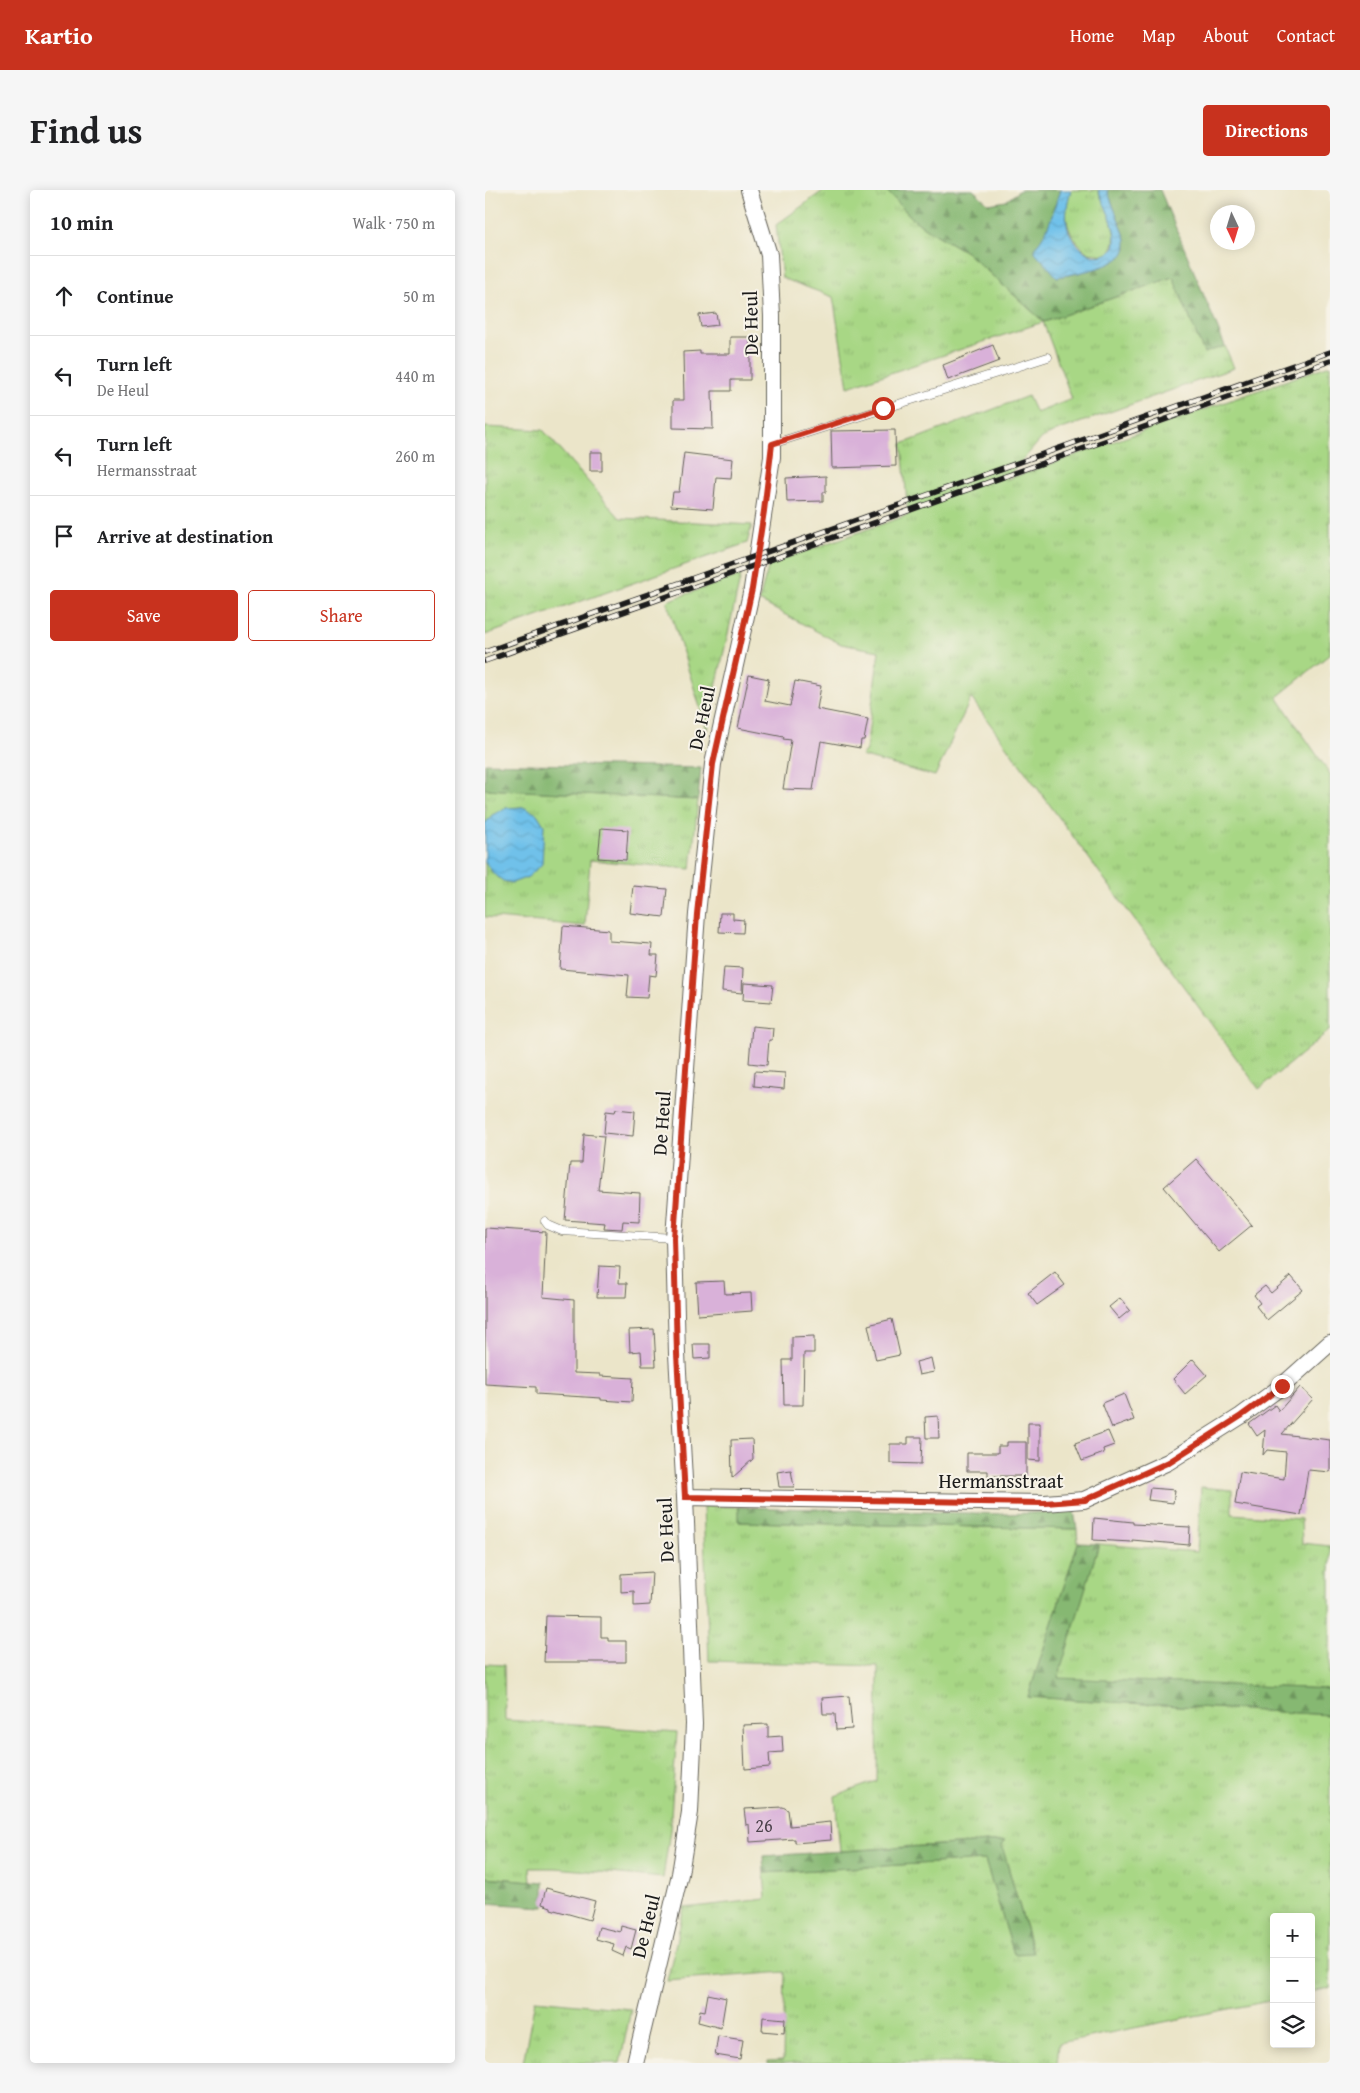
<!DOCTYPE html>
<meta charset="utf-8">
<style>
body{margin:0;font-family:"Gentium Book Plus",serif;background:#f6f6f6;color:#202124}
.controls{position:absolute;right:15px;bottom:15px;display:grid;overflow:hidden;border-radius:5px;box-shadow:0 2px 12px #0003}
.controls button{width:45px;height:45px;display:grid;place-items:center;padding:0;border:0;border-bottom:1px solid #e0e0e0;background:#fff;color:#202124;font:25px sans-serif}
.compass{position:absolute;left:725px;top:15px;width:45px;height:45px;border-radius:50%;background:#fff;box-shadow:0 2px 12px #0003;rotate:176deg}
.stop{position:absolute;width:15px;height:15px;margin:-11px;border:4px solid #c8321e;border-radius:50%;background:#fff}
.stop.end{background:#c8321e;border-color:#fff;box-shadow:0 1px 5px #0008}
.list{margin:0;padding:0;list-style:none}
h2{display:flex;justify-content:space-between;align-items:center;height:65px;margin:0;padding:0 20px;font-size:21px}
h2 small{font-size:16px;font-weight:400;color:#757577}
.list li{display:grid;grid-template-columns:32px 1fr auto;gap:15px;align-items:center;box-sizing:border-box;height:80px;padding:0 20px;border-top:1px solid #e0e0e0}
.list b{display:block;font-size:19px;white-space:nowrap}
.list p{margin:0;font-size:16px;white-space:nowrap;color:#757577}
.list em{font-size:16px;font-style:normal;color:#757577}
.actions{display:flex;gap:10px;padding:15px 20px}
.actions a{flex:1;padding:11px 0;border:1px solid #c8321e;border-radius:5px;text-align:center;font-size:18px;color:#c8321e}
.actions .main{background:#c8321e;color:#fff}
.icon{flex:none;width:28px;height:28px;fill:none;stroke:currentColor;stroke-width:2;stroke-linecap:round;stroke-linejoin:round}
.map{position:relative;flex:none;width:845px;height:1873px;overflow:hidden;border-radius:5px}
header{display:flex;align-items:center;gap:30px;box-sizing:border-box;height:70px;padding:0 25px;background:#c8321e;color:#fff}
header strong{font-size:24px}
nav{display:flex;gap:28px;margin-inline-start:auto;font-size:18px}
.intro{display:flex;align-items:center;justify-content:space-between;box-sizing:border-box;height:120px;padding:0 30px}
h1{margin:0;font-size:35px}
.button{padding:12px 22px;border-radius:5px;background:#c8321e;color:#fff;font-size:18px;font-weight:700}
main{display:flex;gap:30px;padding:0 30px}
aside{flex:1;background:#fff;border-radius:5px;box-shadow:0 2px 12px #0003}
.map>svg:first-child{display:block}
</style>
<header>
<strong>Kartio</strong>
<nav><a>Home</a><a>Map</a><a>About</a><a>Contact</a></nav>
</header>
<div class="intro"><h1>Find us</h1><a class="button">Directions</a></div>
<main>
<aside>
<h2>10 min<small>Walk · 750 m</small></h2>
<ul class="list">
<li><svg class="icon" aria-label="ahead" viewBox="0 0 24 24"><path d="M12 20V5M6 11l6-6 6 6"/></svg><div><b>Continue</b></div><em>50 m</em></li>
<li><svg class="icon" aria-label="left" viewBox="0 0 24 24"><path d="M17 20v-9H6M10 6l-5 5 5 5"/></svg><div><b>Turn left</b><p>De Heul</p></div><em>440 m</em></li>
<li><svg class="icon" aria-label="left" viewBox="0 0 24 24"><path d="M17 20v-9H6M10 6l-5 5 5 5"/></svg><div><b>Turn left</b><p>Hermansstraat</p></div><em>260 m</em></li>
<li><svg class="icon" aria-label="arrive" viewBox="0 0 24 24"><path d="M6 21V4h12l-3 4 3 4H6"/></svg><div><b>Arrive at destination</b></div></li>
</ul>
<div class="actions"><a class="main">Save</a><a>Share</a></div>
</aside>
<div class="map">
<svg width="845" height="1873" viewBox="0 0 845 1873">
<defs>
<pattern id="grass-tufts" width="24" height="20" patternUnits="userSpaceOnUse" patternTransform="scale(1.25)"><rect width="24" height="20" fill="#a8d785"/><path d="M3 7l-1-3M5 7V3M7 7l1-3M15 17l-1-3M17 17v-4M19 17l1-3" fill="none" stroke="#90b872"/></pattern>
<pattern id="forest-firs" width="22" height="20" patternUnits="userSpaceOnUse" patternTransform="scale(1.25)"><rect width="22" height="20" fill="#86b872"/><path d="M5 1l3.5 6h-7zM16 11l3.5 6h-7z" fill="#6d955d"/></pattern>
<pattern id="water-waves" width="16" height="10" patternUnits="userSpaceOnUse" patternTransform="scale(1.25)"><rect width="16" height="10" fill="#6fc1ea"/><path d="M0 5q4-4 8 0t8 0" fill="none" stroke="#60a5c8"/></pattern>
</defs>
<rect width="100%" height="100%" fill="#f7f3e8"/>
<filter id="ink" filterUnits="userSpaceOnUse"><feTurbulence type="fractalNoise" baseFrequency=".02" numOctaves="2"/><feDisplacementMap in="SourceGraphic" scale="10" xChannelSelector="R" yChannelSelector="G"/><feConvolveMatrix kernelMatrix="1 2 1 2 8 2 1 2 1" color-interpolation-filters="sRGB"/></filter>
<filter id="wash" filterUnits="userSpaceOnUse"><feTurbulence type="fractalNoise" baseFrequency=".0096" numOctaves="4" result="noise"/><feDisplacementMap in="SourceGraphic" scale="20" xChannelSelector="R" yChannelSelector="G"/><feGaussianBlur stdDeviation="1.12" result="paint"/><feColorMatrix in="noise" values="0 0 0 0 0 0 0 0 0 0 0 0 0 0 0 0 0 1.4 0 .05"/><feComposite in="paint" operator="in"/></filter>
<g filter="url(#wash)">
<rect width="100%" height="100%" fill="#ebe5c9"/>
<!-- grass -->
<path fill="url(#grass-tufts)" stroke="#627a50" d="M339,0H401L428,29L440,38L481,62L559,132L688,87L719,163L740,156L749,178L574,240L557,248L520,290L845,175V464L792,507L845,584V840L774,899L486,508L450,586L376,566L381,560L394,461L356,454L274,411L284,374L423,325L417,254L543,206L551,223L587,209L558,132L363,197L348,107L297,88L291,35Z
M586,0H613C620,18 641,49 621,65L603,63C581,43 577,29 586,0Z
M0,237L58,240L135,328L267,335L262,353L0,445Z
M256,385L225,524L222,540L182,411Z
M0,599L213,610L206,679L105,670L100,736L0,727V672L8,683L38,617C21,618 10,620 0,634Z
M716,1297L747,1300V1324L816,1329L817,1353L845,1356V1499L572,1489L614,1354L712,1362Z
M218,1316L254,1317L255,1332L592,1339L593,1353L543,1507L845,1525V1798L826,1802V1727H789V1810L574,1853L572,1873H283V1871L298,1870L300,1782L182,1791L199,1718L281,1709L279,1683L500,1670L529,1764L548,1762L517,1656L520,1651L355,1661L350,1606L392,1591L393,1476L224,1471Z
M0,1474L19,1475L20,1530L192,1542L185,1640L178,1688L71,1678H45L46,1691L0,1687Z
M50,1810L146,1819L135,1873H38Z"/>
<!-- forest -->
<path fill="url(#forest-firs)" stroke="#516a47" d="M401,0H488L504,14L521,11L535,0H575L564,37L557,49L572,87L594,83L630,71L641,49L622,0H675L740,156L719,163L688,87L559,132L481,62L440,38L428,29Z
M0,573L216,578L213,610L0,599Z
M254,1317L522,1324L589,1321L592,1339L254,1332Z
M593,1353L614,1354L573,1488L845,1499V1525L543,1507Z
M520,1651L517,1656L548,1763L529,1764L500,1670L279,1683L278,1666Z
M0,1687L59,1692V1717L0,1713Z"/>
<!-- water -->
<path fill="url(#water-waves)" stroke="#466e83" d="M575,0H586C583,10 580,24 582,35C583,44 594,58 602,63C612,69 629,65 630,52C631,34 619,16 613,0H622L641,49C641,54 641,60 638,64C628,78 588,84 572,87L550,62V57C565,41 568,20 575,0Z
M38,617L52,624L59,635L57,674L43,687L27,693L18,691L8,683L0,672V634L7,625L21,618Z"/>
<g id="blocks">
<!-- building -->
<path fill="#d9b1d9" d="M231,123L233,135L216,137L214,125Z
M245,147H265V190H246V201H227L228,239L188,238V210H199L198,162L215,161V164H245Z
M508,155L514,171L463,190L458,175Z
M410,240L411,276L347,278L346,241Z
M105,262H117V281H105Z
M199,263L248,269L246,288L231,287L228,319L186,316L188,302H194Z
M341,286V302H338V311L302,312L301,288Z
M264,485L284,489L280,511L305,516L310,491L336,496L332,519L383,529L379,550H376L375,558L336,551L328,600L298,599L306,550L298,549L299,547L253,538Z
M116,638L143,640L141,670L113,668Z
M148,696L182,699L179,727L145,723Z
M235,723H248V729L259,730L258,743L234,742Z
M78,736L124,740V751L167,754L166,765H173L171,786L164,785L162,808L142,807L144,785L75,779Z
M239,777L258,778L257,803L237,801Z
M259,793L288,795L286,812L258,810Z
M267,836L288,838L287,850H284L282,875L264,873Z
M270,881L300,883L299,899L269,896Z
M131,919L150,921L148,946L119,943L121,921L130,922Z
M99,944L119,946L113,1000L155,1003L154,1032L138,1031L137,1039L119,1038L120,1033L80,1030L85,973H97Z
M711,969L767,1035L734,1062L679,997Z
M0,1038L61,1042L58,1107L89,1110V1183L115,1184V1186L148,1188L147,1212L116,1210V1208L51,1204V1197L0,1194Z
M114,1076L135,1077L134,1093H142L141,1107H112Z
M570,1082L580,1095L552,1115L543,1103Z
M806,1086L818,1100L782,1130L771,1116L775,1113L769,1105L780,1096L786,1103Z
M239,1091L240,1104L266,1103L267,1121L213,1125L211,1092Z
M635,1108L645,1120L634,1129L624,1117Z
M407,1129L415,1165L391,1170L383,1135Z
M169,1139L171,1176H157L156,1161L145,1162L144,1140Z
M329,1146V1163H319L318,1215H299L298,1170H307V1147Z
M208,1154H225V1168L209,1169Z
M446,1168L449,1182L434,1185L431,1172Z
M708,1169L722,1185L700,1204L688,1189Z
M815,1197L828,1209L797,1244L845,1250V1282L823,1280L816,1325L750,1314L755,1282L799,1289L801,1262L782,1260L778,1265L780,1240L772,1246L764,1234L790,1215L794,1221Z
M639,1204L649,1230L627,1238L617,1213Z
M453,1226L454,1248H441L440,1227Z
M543,1233H555V1271L543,1270Z
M623,1241L629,1255L618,1259L619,1263L597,1271L590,1253Z
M423,1247H437L436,1274L405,1273V1254H423Z
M267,1249L268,1269L247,1288L246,1250Z
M522,1252H541V1286H503V1281H482V1263H513V1256H522Z
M306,1280L309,1297H294L292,1282Z
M665,1298L690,1300L688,1313L663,1310Z
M609,1328L648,1332V1334L705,1337L704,1355L647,1350V1352L608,1350Z
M167,1382L165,1415L149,1416V1401L136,1402V1384Z
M61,1426L116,1427V1447H123V1451H141V1472H59Z
M364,1506L367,1539L351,1540L350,1524H338L337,1508Z
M283,1534V1547L297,1546L298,1562L284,1563L285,1577L260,1579L258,1535Z
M298,1617L303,1620L305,1636L345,1632L346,1650L310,1653V1649L265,1652L264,1634L261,1635L259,1619Z
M61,1698L110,1711L105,1730L66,1719V1717L57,1714Z
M136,1736L151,1740L146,1759L141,1757L138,1766L127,1761L129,1754L111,1749L114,1737L135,1742Z
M223,1804L241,1808L236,1838L213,1832L215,1820L220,1821Z
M278,1827L300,1829L299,1843L277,1841Z
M233,1846L258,1850L255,1869L230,1865Z"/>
</g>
</g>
<g filter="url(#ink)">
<use href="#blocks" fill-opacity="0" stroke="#646259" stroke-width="1"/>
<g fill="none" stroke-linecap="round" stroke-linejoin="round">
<!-- lane casing -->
<g stroke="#646259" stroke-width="9">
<path id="lane" d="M287,254L563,167
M60,1031L63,1035L77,1041L189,1048"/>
</g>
<!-- street casing -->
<g stroke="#646259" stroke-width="18">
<path id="street" d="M200,1307L560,1313L599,1310L683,1272L756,1226L797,1196L845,1153
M150,1873L195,1684L205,1622L209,1534L200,1307L192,1164L189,1048L212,724L228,574L267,399L287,267V126L284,65L264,0"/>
</g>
<!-- lane -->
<use href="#lane" stroke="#fff" stroke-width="8"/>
<!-- street -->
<use href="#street" stroke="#fff" stroke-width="16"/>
<!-- rail casing -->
<g stroke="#1c1c1c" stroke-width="5.5">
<path id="rail" d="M0,462L845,162
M0,471L845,171"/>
</g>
<!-- rail -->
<use href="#rail" stroke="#f7f3e8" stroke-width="4" stroke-dasharray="11" stroke-linecap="butt"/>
</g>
</g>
<g fill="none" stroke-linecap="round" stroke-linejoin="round" filter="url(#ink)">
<!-- route -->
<path stroke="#c8321e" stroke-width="6" d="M398,218L287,254L279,321L267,399L228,574L212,724L189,1048L192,1164L200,1307L560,1313L600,1310L684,1272L756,1226L797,1196"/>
</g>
<g text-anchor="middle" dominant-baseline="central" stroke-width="4" stroke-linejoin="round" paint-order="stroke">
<!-- number labels -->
<g font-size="18" fill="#4b414b">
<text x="279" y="1635">26</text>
</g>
<!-- street labels -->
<g font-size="20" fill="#1c1c1c" stroke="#f7f3e8">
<text transform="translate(265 133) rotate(-91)">De Heul</text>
<text transform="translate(216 528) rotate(-78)">De Heul</text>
<text transform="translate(176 933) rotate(-86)">De Heul</text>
<text x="516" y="1290">Hermansstraat</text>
<text transform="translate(180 1340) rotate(-92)">De Heul</text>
<text transform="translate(160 1736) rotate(-76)">De Heul</text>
</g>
</g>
</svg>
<div class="controls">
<button>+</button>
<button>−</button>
<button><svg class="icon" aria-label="layers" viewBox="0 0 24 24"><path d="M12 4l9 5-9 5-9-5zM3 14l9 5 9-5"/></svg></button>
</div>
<svg class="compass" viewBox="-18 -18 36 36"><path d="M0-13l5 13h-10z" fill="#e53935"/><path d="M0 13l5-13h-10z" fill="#757577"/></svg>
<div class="stop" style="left:398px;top:218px"></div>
<div class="stop end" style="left:797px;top:1196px"></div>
</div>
</main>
